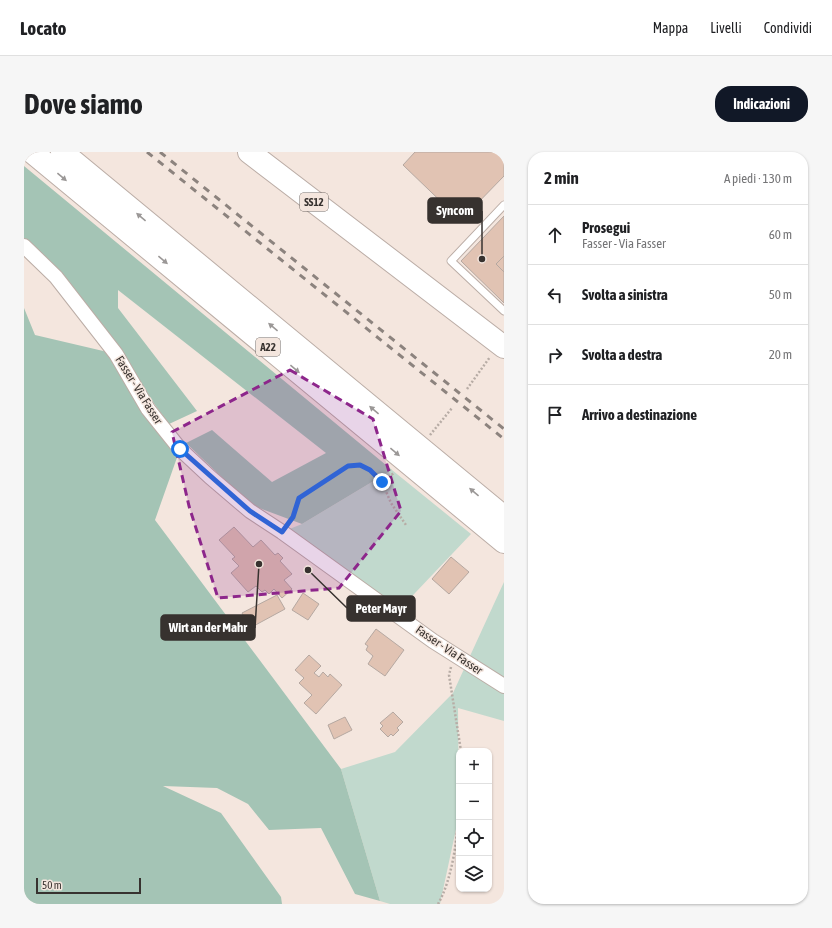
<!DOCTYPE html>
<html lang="it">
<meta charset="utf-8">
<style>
body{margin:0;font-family:"Asap Condensed",sans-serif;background:#f6f6f6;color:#202124}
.controls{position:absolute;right:12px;bottom:12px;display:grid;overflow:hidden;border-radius:8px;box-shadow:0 1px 3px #0004}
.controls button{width:36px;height:36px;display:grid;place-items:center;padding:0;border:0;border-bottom:1px solid #e0e0e0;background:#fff;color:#202124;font:20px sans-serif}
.scale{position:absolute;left:12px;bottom:10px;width:105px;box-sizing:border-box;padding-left:4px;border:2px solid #37322f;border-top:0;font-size:11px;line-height:14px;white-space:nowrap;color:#37322f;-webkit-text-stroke:3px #f4e6de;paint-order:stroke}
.stop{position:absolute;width:12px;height:12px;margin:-9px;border:3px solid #1a73e8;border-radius:50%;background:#fff}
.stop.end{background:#1a73e8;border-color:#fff;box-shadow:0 1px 4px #0008}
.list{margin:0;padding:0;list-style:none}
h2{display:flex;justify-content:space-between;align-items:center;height:52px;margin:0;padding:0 16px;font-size:17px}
h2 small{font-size:13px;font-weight:400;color:#757577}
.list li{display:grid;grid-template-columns:26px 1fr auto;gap:12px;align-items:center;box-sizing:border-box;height:60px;padding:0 16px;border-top:1px solid #e0e0e0}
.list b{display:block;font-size:15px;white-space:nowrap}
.list p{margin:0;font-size:13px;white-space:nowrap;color:#757577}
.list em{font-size:13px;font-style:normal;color:#757577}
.icon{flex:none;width:22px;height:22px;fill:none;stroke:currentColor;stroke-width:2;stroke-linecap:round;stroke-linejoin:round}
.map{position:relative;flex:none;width:480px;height:752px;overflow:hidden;border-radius:16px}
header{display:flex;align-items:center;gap:24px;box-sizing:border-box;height:56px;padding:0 20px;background:#fff;border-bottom:1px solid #e0e0e0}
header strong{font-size:19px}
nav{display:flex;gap:22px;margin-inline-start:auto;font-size:14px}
.intro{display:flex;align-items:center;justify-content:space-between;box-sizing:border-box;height:96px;padding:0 24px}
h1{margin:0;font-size:28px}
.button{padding:10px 18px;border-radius:16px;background:#111827;color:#fff;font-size:14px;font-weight:700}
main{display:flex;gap:24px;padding:0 24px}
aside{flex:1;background:#fff;border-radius:16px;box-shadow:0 1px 3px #0004}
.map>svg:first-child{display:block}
</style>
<header>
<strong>Locato</strong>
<nav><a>Mappa</a><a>Livelli</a><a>Condividi</a></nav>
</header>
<div class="intro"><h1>Dove siamo</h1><a class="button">Indicazioni</a></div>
<main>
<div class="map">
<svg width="480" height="752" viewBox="0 0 480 752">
<rect width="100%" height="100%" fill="#f4e6de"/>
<!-- green -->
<path fill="#c1d9cd" d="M368,318L447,382L373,460L258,380L278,372Z
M480,430V569L434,556L435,663L416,752H366L356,749L317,617L371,600L429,541Z"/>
<!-- forest -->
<path fill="#a4c4b5" d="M0,14L368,318L278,372L227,353L162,291L188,278L248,330L302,301L94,138V156L173,259L145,272L93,201L0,94Z
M0,156L11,183L92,202L156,297L131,368L317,617L356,749L331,742L297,676L245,678L224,652L193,636L139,634L197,661L257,745L258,752H0Z"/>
<!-- building -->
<path fill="#e1c3b3" stroke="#b5a8a1" d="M391,0H480V24L445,60L440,56L432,64L379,13Z
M480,64V104L472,112L480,120V151L437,109Z
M480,104V120L472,112Z
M210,375L229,395L237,388L251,403L254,401L259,406L256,409L268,422L260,428L268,437L258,446L250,437L245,442L241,438L238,440L232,434L224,440L207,421L215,414L208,407L211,405L195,388Z
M427,405L445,420L425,442L408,427Z
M279,441L295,452L284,468L268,458Z
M253,443L261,457L226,476L218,461Z
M352,477L380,498L361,524L344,512L349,504L342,498L344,494L341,492Z
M285,503L297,514L290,521L295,525L299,520L304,525L306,522L318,533L292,562L280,551L288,543L275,531L280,526L271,518Z
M369,560L379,570L373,576L375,578L369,584L367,582L364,585L356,577L359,574L356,571Z
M321,565L328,578L310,587L304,573Z"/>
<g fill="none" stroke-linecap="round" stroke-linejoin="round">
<!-- lane casing -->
<g stroke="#bbada6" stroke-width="9">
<path id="lane" d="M480,53L427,109L480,159"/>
</g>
<!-- street casing -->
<g stroke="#bbada6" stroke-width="16">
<path id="street" d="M0,94L32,125L92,202L124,257L156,297L186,325L226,359L258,380L409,489L480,534"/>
</g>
<!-- primary casing -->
<g stroke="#bbada6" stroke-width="24">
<path id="primary" d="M225,0L480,195"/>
</g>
<!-- highway casing -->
<g stroke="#bbada6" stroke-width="24">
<path id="highway" d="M8,0L480,390
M38,0L480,365"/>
</g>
<!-- path -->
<path stroke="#b7aca5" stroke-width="2.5" stroke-dasharray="2 2" stroke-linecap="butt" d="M443,237L466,205
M406,283L428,256
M358,330L370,321
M265,370L275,346L324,314L336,313L346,318L358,330L367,351L382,373
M427,515L425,523L437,599
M414,752C429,726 434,682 435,652"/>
<!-- lane -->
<use href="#lane" stroke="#fff" stroke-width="7"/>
<!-- street -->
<use href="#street" stroke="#fff" stroke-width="14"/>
<!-- primary -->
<use href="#primary" stroke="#fff" stroke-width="22"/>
<!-- highway -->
<use href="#highway" stroke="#fff" stroke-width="22"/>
<!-- rail -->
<path stroke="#8c837e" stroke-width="3" stroke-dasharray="7 7" stroke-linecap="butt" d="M123,0L480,287
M136,0L480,277"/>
</g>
<!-- one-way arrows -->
<defs><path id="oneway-solid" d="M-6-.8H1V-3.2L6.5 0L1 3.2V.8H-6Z"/></defs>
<g fill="#9b9897">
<use href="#oneway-solid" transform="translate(38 25) rotate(40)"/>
<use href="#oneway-solid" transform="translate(117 65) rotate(-140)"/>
<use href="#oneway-solid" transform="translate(139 108) rotate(40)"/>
<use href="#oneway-solid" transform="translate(249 175) rotate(-140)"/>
<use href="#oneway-solid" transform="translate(271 217) rotate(40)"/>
<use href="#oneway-solid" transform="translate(350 258) rotate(-140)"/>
<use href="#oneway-solid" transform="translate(371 300) rotate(40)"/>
<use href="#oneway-solid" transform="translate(450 340) rotate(-140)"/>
</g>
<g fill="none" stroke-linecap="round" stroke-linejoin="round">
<!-- route -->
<path stroke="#1a73e8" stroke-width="5" d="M156,297L226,359L258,380L269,365L275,346L324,314L336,313L346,318L358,330"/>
</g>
<!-- marked area -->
<path fill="#8d268b" fill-opacity="0.2" stroke="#8d268b" stroke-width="3" stroke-dasharray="8 5" stroke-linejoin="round" d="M266,218L349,267L377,359L315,436L194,446L165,354L148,280Z"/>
<g text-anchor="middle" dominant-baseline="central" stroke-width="3" stroke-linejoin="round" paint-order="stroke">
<!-- shield labels -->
<g fill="#f4e6de" stroke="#706864" stroke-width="1">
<rect x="276" y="41" width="28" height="18" rx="3"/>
<rect x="232" y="186" width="24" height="18" rx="3"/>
</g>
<g font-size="11" font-weight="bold" fill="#37322f">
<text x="290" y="50">SS12</text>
<text x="244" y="195">A22</text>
</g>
<!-- street labels -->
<g font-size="12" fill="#37322f" stroke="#f4e6de">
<text transform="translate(115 238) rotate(58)">Fasser - Via Fasser</text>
<text transform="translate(425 498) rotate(34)">Fasser - Via Fasser</text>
</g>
</g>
<!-- callouts -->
<path fill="none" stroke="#37322f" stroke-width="1.5" d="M458 107L458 59M284 418L323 456M235 412L231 476"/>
<g fill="#37322f" stroke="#f4e6de" stroke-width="1.5">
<circle cx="458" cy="107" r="4"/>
<circle cx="284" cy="418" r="4"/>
<circle cx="235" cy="412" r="4"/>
</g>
<g fill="#37322f" stroke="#37322f" stroke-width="1.5">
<rect x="404" y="46" width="54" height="25" rx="4"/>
<rect x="323" y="444" width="68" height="25" rx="4"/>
<rect x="137" y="463" width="94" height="25" rx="4"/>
</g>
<g font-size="13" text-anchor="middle" font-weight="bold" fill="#fff">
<text x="431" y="63">Syncom</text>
<text x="357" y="461">Peter Mayr</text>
<text x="184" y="480">Wirt an der Mahr</text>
</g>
</svg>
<div class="controls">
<button>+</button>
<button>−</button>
<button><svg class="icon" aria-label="locate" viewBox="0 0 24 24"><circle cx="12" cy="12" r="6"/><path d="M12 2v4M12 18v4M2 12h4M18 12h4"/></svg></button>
<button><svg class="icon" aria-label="layers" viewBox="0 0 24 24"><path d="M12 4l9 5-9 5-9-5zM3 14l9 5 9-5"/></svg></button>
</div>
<div class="scale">50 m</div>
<div class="stop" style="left:156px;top:297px"></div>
<div class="stop end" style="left:358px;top:330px"></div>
</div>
<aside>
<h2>2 min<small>A piedi · 130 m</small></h2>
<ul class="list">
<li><svg class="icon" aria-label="ahead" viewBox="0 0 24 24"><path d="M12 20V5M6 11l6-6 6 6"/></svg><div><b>Prosegui</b><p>Fasser - Via Fasser</p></div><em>60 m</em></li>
<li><svg class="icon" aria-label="left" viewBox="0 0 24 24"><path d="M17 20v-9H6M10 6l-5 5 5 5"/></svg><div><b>Svolta a sinistra</b></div><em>50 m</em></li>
<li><svg class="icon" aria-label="right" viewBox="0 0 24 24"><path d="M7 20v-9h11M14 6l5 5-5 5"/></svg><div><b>Svolta a destra</b></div><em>20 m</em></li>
<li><svg class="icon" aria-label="arrive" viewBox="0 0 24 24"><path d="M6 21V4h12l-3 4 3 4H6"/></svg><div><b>Arrivo a destinazione</b></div></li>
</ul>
</aside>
</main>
